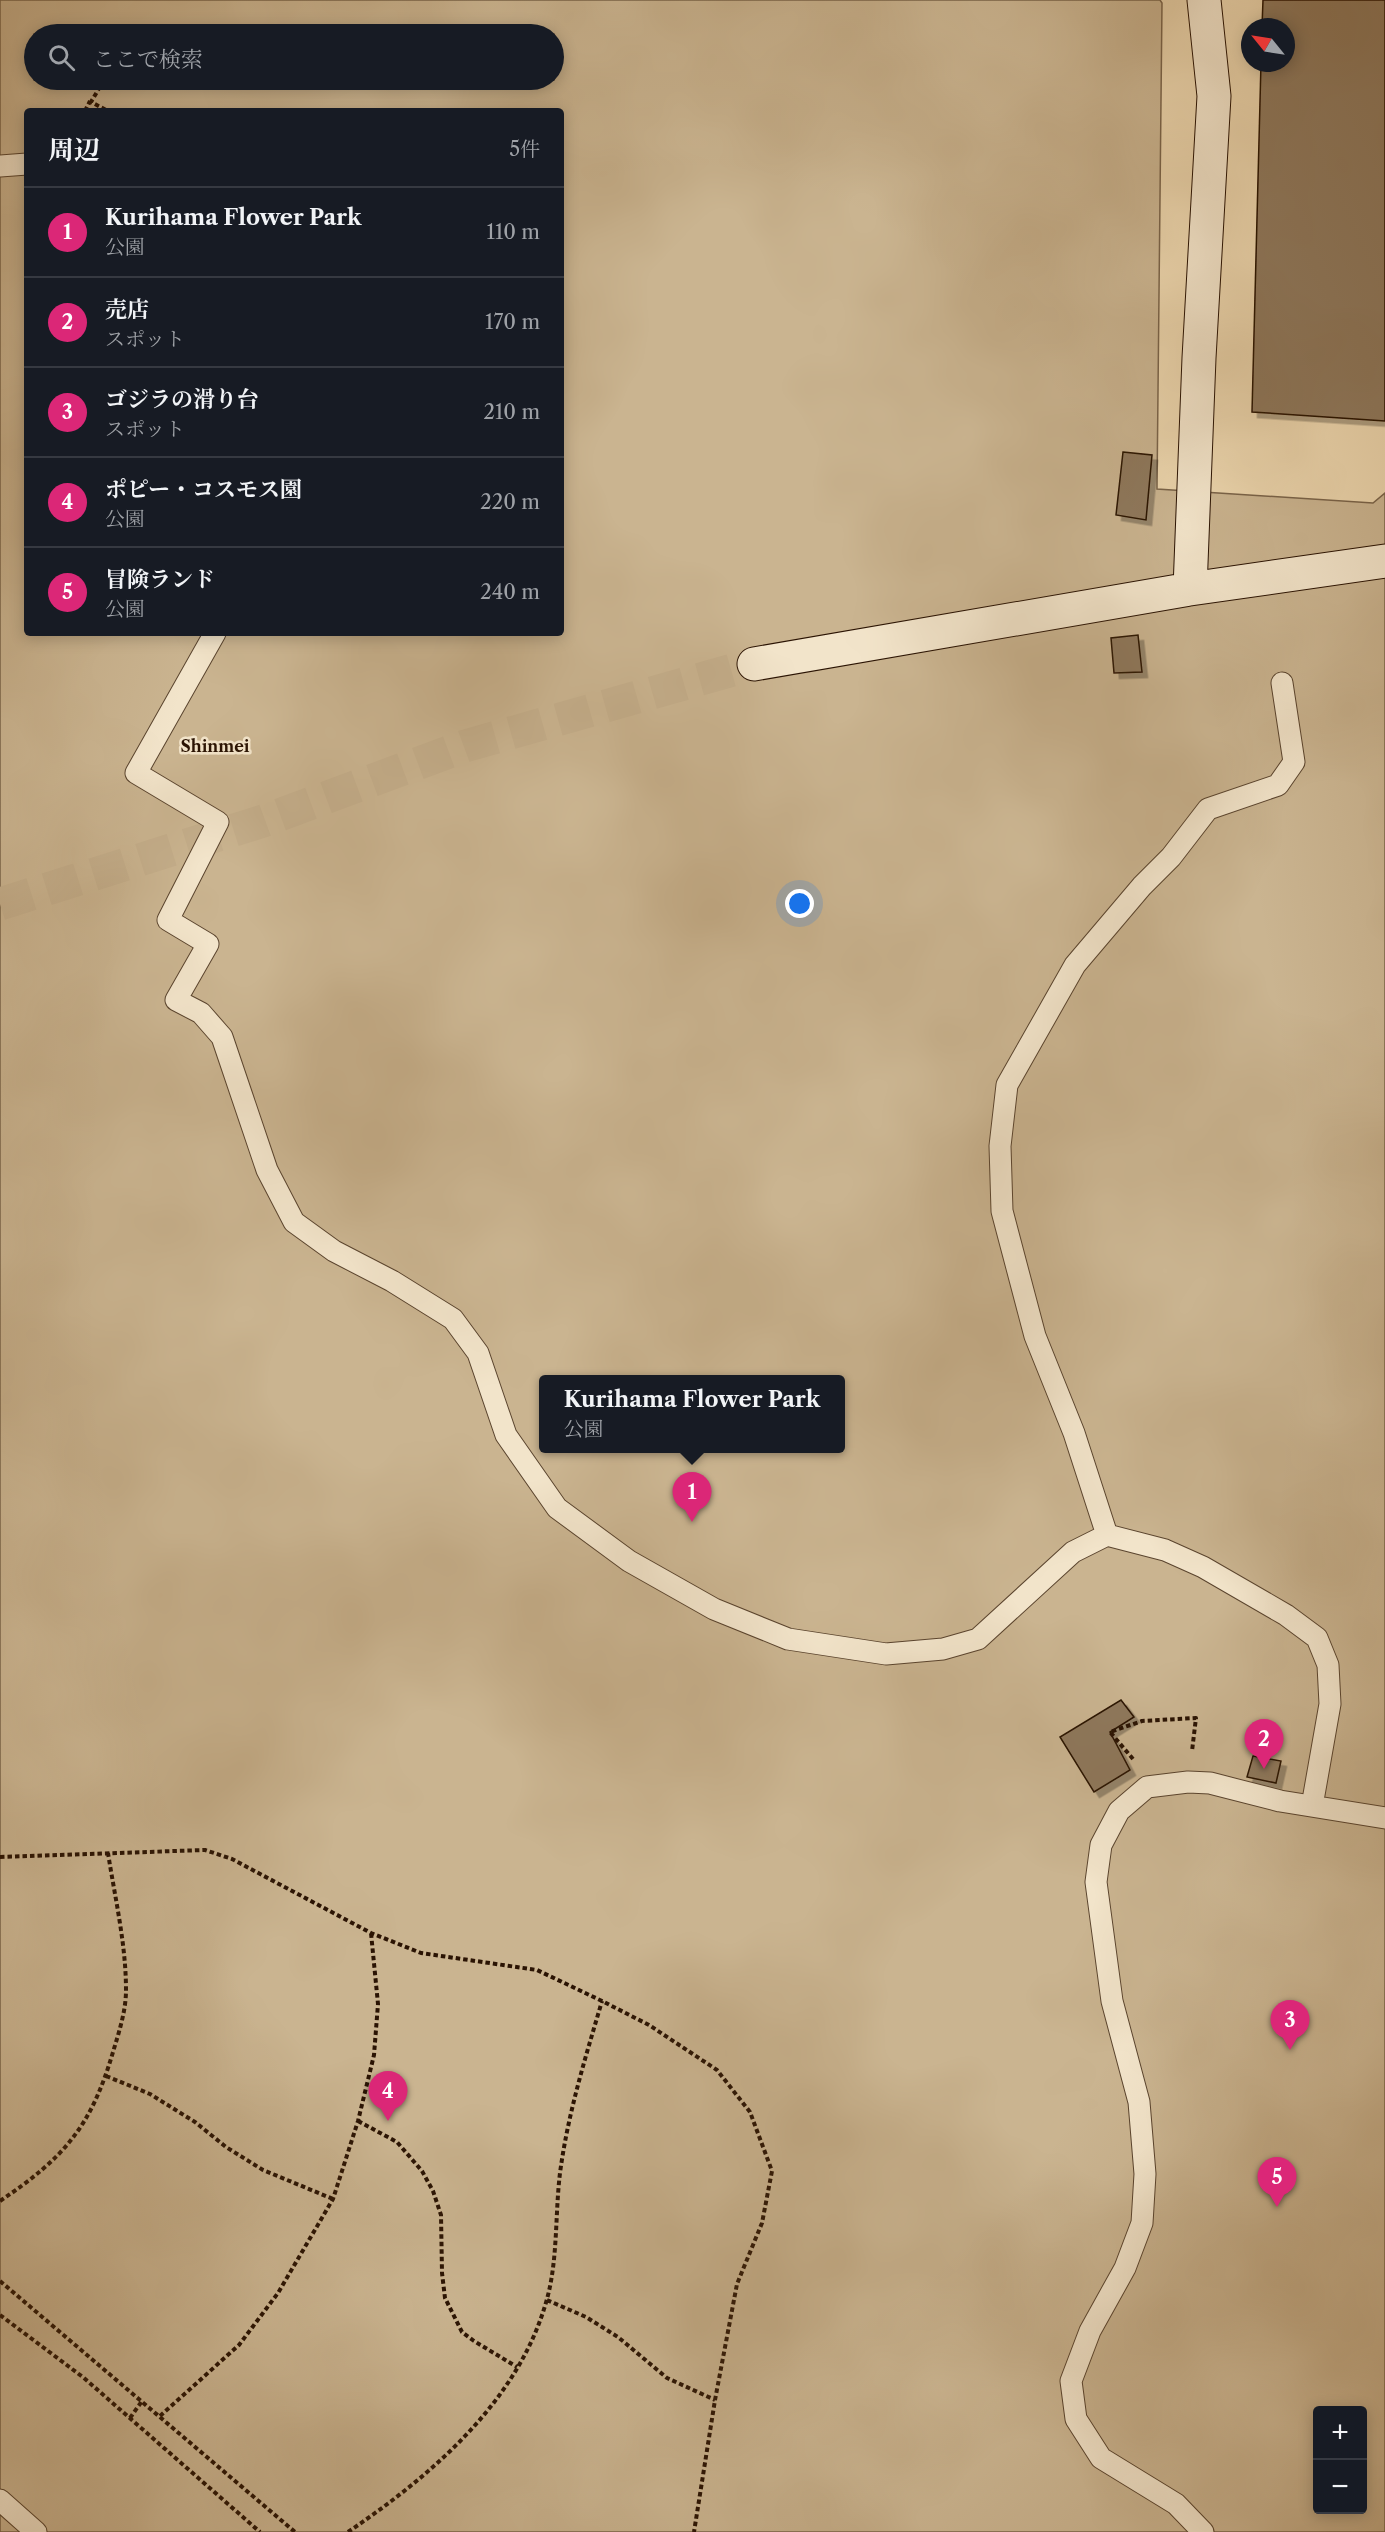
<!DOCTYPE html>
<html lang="ja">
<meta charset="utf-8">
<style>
body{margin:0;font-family:"Libre Caslon Text","Noto Serif JP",serif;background:#20242c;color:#f1f3f6}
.controls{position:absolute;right:18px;bottom:18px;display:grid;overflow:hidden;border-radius:6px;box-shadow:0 3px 15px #0003}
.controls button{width:54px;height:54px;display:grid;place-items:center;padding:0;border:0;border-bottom:2px solid #363941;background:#171b24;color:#f1f3f6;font:30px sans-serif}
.compass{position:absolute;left:1241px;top:18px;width:54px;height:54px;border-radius:50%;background:#171b24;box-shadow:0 3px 15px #0003;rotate:300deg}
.you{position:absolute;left:800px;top:904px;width:21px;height:21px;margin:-15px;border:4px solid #fff;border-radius:50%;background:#1a73e8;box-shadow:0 0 0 9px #1a73e833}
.badge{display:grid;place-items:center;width:39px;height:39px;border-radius:50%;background:#db2777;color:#fff;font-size:20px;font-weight:700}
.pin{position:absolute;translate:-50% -50px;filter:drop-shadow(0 2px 3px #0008)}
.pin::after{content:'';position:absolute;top:32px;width:21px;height:18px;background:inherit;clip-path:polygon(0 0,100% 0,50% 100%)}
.popup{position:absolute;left:539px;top:1375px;width:306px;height:78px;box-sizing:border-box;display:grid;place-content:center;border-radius:6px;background:#171b24;filter:drop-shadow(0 2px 4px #0005);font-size:20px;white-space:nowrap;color:#9ea1a6}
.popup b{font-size:22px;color:#f1f3f6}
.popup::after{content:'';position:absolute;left:50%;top:100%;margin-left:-12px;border:12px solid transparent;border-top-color:#171b24}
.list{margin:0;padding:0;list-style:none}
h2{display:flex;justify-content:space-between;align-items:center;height:78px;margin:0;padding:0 24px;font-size:26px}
h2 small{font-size:20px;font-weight:400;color:#9ea1a6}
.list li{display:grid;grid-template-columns:39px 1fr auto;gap:18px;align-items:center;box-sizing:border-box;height:90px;padding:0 24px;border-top:2px solid #363941}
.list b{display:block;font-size:22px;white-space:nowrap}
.list p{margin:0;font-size:20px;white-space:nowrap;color:#9ea1a6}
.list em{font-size:20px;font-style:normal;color:#9ea1a6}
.icon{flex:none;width:33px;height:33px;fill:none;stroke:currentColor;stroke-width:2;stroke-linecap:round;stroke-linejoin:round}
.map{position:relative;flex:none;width:1385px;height:2532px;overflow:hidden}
.search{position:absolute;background:#171b24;box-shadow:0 3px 15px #0003;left:24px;top:24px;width:540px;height:66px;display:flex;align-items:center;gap:15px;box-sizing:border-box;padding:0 21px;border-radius:33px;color:#9ea1a6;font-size:22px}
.panel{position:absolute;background:#171b24;box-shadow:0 3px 15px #0003;left:24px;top:108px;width:540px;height:528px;border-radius:6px}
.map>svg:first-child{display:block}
</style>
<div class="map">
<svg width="1385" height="2532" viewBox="0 0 1385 2532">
<defs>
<filter id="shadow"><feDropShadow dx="5.5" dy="5.5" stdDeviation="0" flood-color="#0004"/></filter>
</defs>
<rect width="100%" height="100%" fill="#ebd5ad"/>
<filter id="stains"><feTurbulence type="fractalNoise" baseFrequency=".00333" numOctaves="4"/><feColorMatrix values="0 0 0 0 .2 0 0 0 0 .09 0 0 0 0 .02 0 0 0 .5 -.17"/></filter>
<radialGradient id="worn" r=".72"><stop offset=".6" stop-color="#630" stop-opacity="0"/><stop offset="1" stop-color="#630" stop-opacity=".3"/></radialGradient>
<!-- green -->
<path fill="#cab490" stroke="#7a644a" stroke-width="1.5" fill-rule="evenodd" d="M0,0H1160L1162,3L1157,489L1373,503L1385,493V2532H0ZM34,34H554V80H34ZM27,111H561V633H27ZM544,1380H840V1448H544ZM1318,2410H1362V2510H1318Z"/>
<!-- building -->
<path fill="#8e785b" stroke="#2a1303" stroke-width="1.5" filter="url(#shadow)" d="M1263,0H1385V421L1252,412L1261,63H1286V27H1262Z
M1123,452L1152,455L1146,520L1116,515Z
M1138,635L1142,672L1114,673L1111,638Z
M1121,1700L1134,1717L1110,1732L1130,1770L1094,1792L1060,1737Z
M1253,1756L1281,1761L1276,1783L1247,1777Z"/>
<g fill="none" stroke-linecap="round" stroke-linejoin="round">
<!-- secondary-tunnel -->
<path stroke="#c4ae8b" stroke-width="33" stroke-dasharray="33 16" stroke-linecap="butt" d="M0,904L263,821L465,746L754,664"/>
<!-- lane casing -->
<g stroke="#5a442e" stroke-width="23">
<path id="lane" d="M0,166L27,164
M215,633L136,773L218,822L168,920L208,944L176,1000L201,1013L222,1037L267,1170L294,1222L334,1251L392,1281L453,1319L478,1353L506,1435L557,1508L629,1561L714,1609L788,1639L886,1654L943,1649L978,1639L1073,1552L1107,1535L1165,1550L1203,1567L1286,1615L1317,1638L1328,1665L1330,1704L1312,1806
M1107,1535L1074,1433L1035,1336L1002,1211L1000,1146L1007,1085L1075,965L1142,886L1171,857L1208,809L1278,785L1294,762L1282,683
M0,2500L36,2532
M1203,2532L1176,2504L1101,2458L1076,2419L1071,2381L1090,2331L1125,2268L1142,2223L1145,2174L1139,2102L1112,2001L1096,1882L1101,1845L1119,1811L1147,1787L1188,1782L1210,1783L1280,1801L1385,1818"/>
</g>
<!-- secondary casing -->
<g stroke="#2a1303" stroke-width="35">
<path id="secondary" d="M1190,589L1199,358L1214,96L1204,0
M754,664L1190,589L1385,561"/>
</g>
<!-- path -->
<path stroke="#2a1303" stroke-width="4" stroke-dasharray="4.5 3" stroke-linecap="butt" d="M104,80L91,102L108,111
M85,111L90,101
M1133,1759L1110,1732L1142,1721L1196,1718L1192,1751
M0,1857L205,1850L232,1859L371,1933L421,1953L537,1970L602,2001L649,2025L717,2070L750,2112L772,2171L762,2223L737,2284L715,2400L694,2532
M106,2076L150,2094L195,2122L226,2147L263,2170L333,2199
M358,2121L397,2142L422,2171L433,2191L441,2215L442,2273L445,2298L462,2332L474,2341L517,2367
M0,2201C64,2158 91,2127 113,2052C119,2032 126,2011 126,1990C126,1944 115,1898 108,1853
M0,2281L295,2532
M547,2300L586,2317L618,2337L667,2378L715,2400
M0,2315L84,2378L260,2532
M160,2416L239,2345L278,2293L333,2199L358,2121L374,2055L378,2004L371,1933
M130,2418L142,2401
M348,2532C432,2475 519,2401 547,2299C558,2259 555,2214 560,2173C568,2113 585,2059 602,2001"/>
<!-- lane -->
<use href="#lane" stroke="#f2e4ca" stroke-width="21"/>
<!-- secondary -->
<use href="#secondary" stroke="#f2e4ca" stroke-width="33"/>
</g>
<g text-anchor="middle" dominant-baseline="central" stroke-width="5" stroke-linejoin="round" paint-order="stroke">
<!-- neighbourhood labels -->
<g font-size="16" font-weight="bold" fill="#2a1303" stroke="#f2e4ca">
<text x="215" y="746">Shinmei</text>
</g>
</g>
<rect width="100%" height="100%" filter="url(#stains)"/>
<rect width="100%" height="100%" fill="url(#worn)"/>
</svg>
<div class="controls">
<button>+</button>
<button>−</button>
</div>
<svg class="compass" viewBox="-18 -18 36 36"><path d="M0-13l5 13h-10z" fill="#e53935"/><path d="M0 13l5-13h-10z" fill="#9ea1a6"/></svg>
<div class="you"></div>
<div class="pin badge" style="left:692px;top:1522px">1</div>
<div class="popup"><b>Kurihama Flower Park</b>公園</div>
<div class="pin badge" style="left:1264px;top:1769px">2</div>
<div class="pin badge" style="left:1290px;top:2050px">3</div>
<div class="pin badge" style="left:388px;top:2121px">4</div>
<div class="pin badge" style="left:1277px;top:2207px">5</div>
<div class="search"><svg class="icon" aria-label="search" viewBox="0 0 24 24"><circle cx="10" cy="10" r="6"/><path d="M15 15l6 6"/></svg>ここで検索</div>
<section class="panel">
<h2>周辺<small>5件</small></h2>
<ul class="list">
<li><span class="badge">1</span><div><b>Kurihama Flower Park</b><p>公園</p></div><em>110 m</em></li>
<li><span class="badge">2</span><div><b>売店</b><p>スポット</p></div><em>170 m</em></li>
<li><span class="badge">3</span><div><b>ゴジラの滑り台</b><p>スポット</p></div><em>210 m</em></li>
<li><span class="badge">4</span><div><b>ポピー・コスモス園</b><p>公園</p></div><em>220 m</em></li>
<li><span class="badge">5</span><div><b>冒険ランド</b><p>公園</p></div><em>240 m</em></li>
</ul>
</section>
</div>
